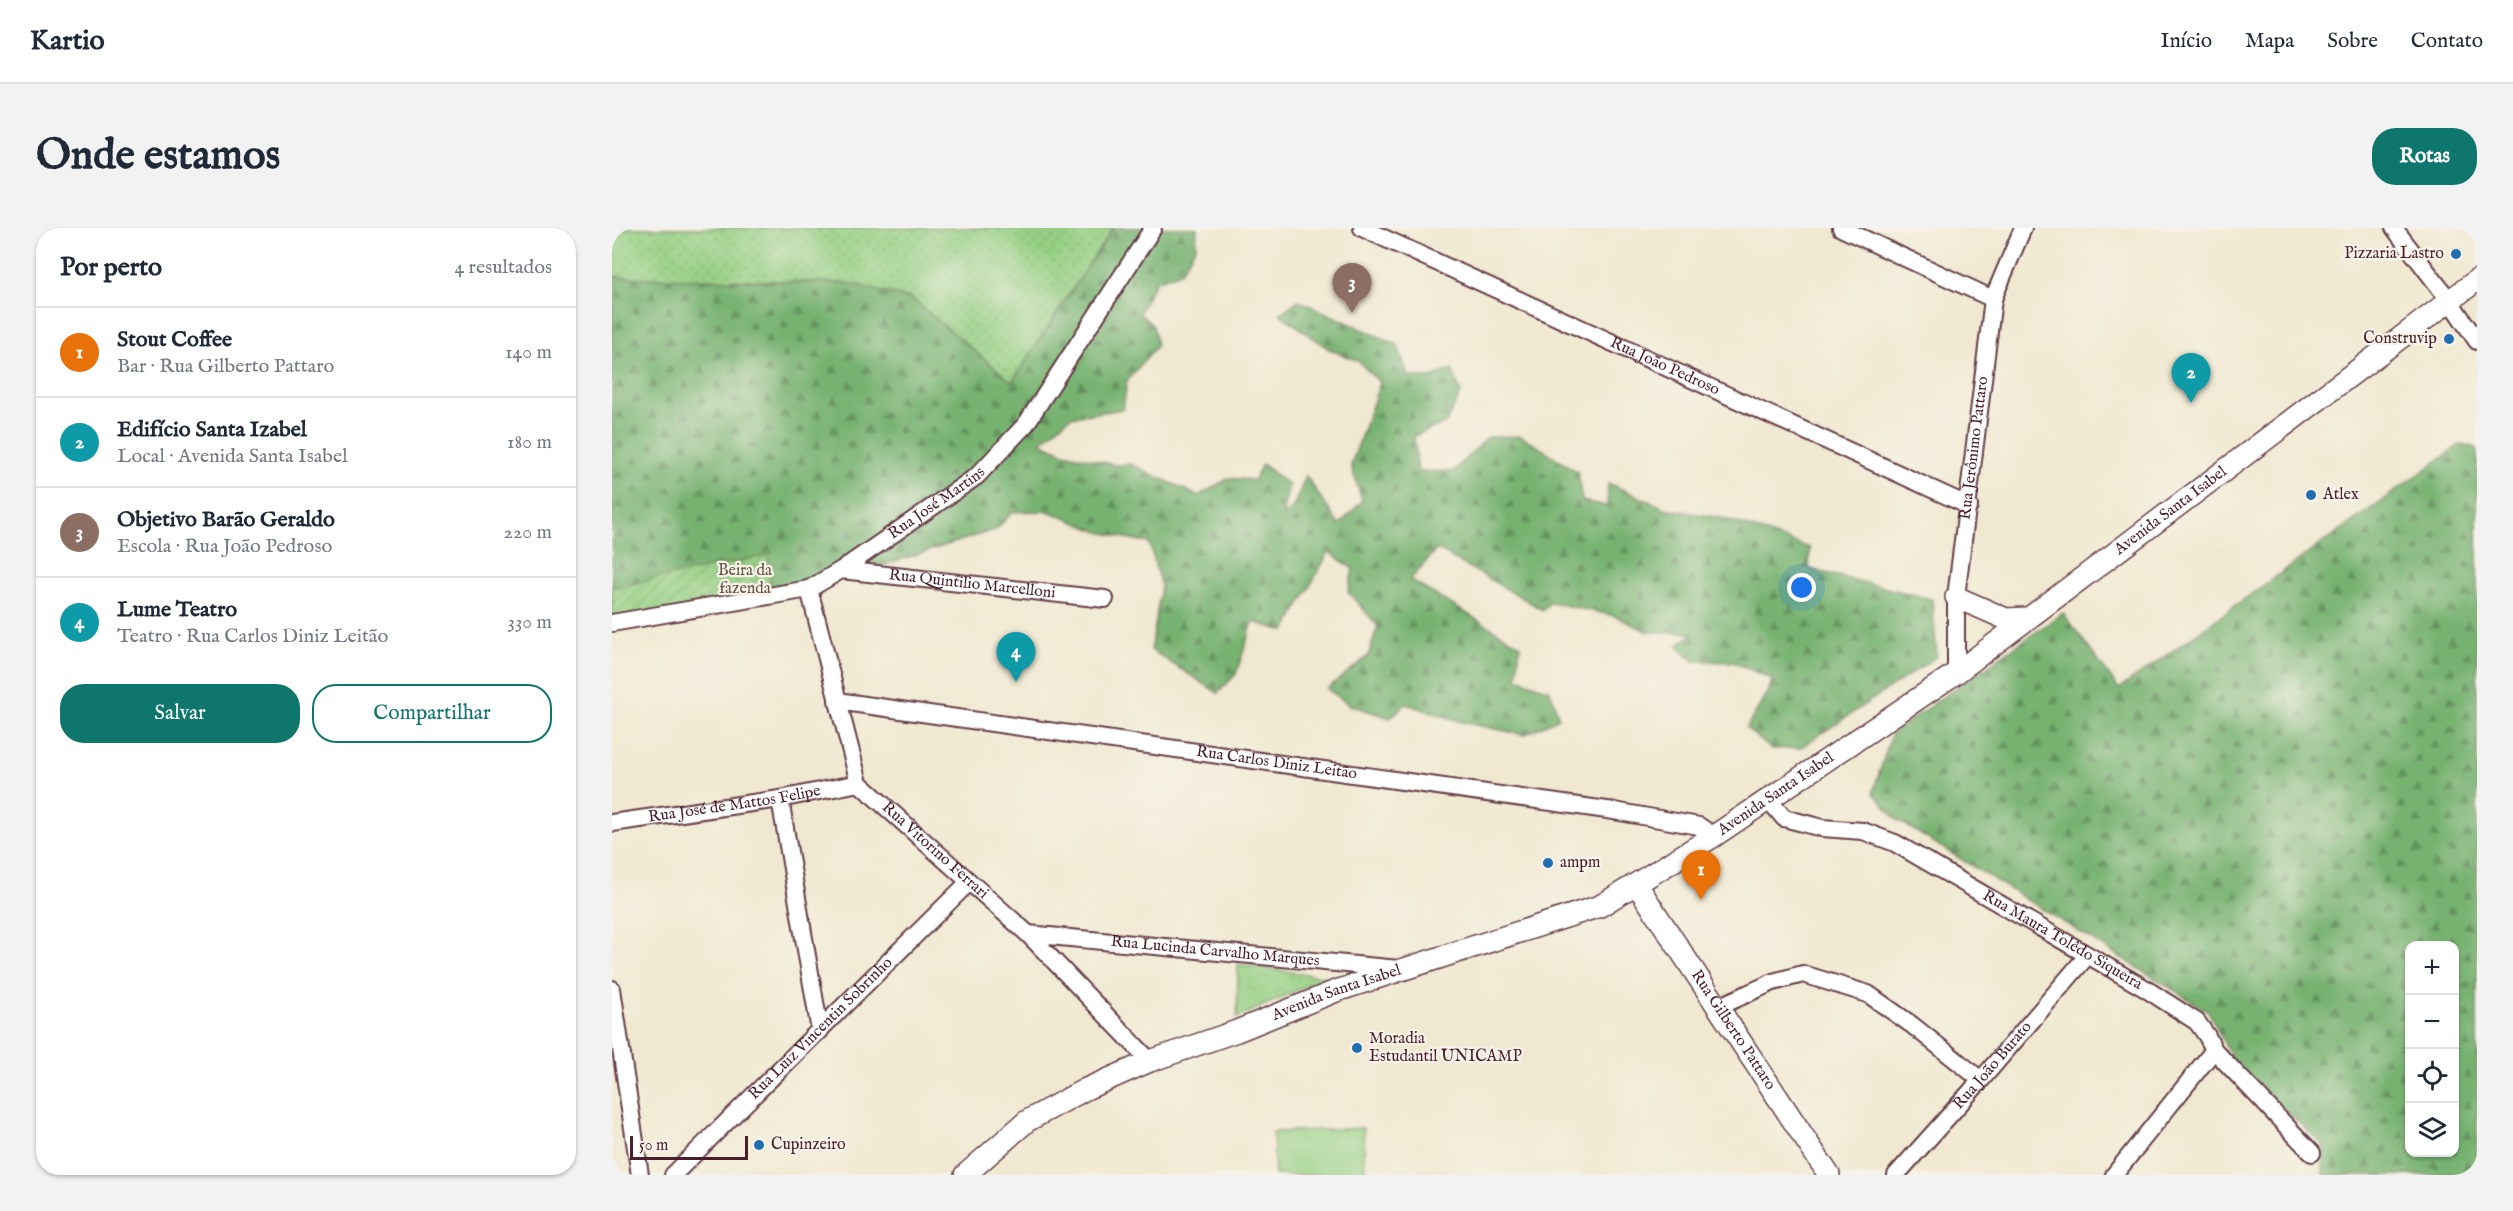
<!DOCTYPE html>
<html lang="pt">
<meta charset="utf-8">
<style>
body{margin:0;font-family:"IM FELL English",serif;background:#f2f2f3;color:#1f2937}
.controls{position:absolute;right:18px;bottom:18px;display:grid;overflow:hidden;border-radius:12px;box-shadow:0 2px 4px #0004}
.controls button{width:54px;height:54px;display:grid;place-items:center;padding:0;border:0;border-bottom:2px solid #e0e1e3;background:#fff;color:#1f2937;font:30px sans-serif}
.scale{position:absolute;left:18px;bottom:15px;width:118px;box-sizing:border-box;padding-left:6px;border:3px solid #4a1f2b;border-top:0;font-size:16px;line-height:21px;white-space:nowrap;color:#4a1f2b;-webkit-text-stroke:4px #f7f3e8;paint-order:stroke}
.you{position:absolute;left:1190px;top:360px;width:21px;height:21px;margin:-15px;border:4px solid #fff;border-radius:50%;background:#1a73e8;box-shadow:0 0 0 9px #1a73e833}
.badge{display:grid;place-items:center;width:39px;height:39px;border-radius:50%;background:#0f766e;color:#fff;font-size:20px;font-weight:700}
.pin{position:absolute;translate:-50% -50px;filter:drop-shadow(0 2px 3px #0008)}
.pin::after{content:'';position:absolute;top:32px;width:21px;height:18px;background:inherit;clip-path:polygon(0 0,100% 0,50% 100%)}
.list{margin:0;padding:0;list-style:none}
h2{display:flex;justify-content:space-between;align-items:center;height:78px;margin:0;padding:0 24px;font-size:26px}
h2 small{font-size:20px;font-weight:400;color:#747a83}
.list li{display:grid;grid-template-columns:39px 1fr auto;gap:18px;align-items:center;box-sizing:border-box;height:90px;padding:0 24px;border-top:2px solid #e0e1e3}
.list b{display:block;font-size:22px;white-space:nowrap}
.list p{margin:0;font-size:20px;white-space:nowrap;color:#747a83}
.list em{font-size:20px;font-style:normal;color:#747a83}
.actions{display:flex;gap:12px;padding:18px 24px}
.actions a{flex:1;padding:14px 0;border:2px solid #0f766e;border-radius:24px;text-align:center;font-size:21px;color:#0f766e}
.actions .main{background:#0f766e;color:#fff}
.icon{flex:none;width:33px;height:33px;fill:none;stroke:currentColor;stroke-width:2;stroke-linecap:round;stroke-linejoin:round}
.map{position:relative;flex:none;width:1865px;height:947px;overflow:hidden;border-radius:24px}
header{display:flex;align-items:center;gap:36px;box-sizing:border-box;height:84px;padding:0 30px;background:#fff;border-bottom:2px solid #e0e1e3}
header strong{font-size:28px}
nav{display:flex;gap:33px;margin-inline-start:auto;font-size:21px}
.intro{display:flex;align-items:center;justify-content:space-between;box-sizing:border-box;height:144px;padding:0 36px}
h1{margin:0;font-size:42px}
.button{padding:15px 27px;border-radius:24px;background:#0f766e;color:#fff;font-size:21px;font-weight:700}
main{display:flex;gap:36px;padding:0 36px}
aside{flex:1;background:#fff;border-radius:24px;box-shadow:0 2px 4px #0004}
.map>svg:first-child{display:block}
</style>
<header>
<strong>Kartio</strong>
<nav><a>Início</a><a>Mapa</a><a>Sobre</a><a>Contato</a></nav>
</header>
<div class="intro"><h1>Onde estamos</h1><a class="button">Rotas</a></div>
<main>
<aside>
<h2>Por perto<small>4 resultados</small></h2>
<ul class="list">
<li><span class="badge" style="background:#e8710a">1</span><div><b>Stout Coffee</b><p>Bar · Rua Gilberto Pattaro</p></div><em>140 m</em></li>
<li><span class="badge" style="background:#0f9aa8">2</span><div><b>Edifício Santa Izabel</b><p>Local · Avenida Santa Isabel</p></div><em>180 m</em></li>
<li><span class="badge" style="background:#8d6e63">3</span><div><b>Objetivo Barão Geraldo</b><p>Escola · Rua João Pedroso</p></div><em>220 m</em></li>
<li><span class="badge" style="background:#0f9aa8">4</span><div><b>Lume Teatro</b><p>Teatro · Rua Carlos Diniz Leitão</p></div><em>330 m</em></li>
</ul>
<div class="actions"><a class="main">Salvar</a><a>Compartilhar</a></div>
</aside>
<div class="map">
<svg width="1865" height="947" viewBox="0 0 1865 947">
<defs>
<pattern id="grass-dots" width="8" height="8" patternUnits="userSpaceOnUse" patternTransform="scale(1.5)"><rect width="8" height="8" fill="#94cf83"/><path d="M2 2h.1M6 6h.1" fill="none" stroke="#81b171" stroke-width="1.8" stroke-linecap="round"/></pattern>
<pattern id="forest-firs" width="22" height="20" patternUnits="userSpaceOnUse" patternTransform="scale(1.5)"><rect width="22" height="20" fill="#77b271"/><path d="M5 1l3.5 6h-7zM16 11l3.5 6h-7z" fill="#64905d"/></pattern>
<pattern id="park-crowns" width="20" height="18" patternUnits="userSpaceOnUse" patternTransform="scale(1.5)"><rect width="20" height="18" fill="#94cf83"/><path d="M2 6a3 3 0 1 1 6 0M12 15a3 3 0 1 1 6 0" fill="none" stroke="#81b171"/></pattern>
<pattern id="garden-furrows" width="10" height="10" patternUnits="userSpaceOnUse" patternTransform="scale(1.5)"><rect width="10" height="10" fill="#94cf83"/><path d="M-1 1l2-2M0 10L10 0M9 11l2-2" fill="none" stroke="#81b171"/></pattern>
</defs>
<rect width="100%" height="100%" fill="#f7f3e8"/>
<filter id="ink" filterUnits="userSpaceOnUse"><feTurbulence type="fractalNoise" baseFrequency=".0167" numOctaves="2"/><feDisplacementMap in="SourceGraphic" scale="12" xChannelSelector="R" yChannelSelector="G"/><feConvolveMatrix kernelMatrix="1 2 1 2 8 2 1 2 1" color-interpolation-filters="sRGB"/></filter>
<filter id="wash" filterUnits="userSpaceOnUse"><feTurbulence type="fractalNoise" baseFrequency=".008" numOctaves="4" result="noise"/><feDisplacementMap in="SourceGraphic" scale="24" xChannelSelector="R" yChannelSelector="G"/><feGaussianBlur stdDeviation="1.35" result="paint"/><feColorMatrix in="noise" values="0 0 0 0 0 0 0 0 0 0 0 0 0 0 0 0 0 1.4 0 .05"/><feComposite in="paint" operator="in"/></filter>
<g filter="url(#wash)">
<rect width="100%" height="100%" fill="#f0e8d0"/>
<!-- grass -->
<path fill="url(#grass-dots)" stroke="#6f7757" stroke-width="1.5" d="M0,0H501L400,154L300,71L236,55L0,49Z"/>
<!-- forest -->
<path fill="url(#forest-firs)" stroke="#60684e" stroke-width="1.5" fill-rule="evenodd" d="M501,0H585L584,18L569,44L544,53L527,85L541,98L545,117L515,153L511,181L458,189L429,214L452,225L504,237L519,236L586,268L617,250L642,252L650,236L677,257L670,289L680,281L694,248L727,297L750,273L739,237L768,155L746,133L717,121L668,86L686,72L786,117L796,148L819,150L840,141L849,165L834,195L802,208L806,244L841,243L876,209L909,208L966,244L970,273L995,278L996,255L1055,281L1110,290L1198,320L1197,341L1320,371L1325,428L1188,520L1159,521L1134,500L1157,463L1160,451L1121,434L1082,433L1065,418L1081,405L1036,404L1003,388L938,374L931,382L825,321L798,352L908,417L905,450L938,462L947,490L912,507L850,494L794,476L778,490L738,477L715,461L756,428L766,398L736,364L741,341L717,324L673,403L641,394L624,446L606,465L539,422L549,358L537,315L487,304L436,283L400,284L385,301L197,361L0,394V49L236,55L300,71L400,154Z
M1849,216L1865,220V947H1711V917L1621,833L1596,783L1285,592L1261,564L1280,505L1451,385L1507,461ZM1798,718H1842V924H1798Z"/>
<!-- park -->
<path fill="url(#park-crowns)" stroke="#6f7757" stroke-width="1.5" d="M626,736L714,749L625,790Z"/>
<!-- garden -->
<path fill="url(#garden-furrows)" stroke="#6f7757" stroke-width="1.5" d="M156,327L159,367L0,394V360Z"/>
<!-- pitch -->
<path fill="#94cf83" stroke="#6f7757" stroke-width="1.5" d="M751,900L753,947H663L661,904Z"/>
</g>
<g filter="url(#ink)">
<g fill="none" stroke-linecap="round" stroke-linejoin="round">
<!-- minor casing -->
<g stroke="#633d44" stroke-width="20">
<g id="minor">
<path id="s1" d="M750,0L1357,278"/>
<path d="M1229,0L1381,71"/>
<path d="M1782,0L1837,72L1865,113"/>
<path id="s2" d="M229,342L493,371"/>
<path id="s3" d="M197,361L247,555L416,706L538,833"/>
<path id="s4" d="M0,395L197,361L229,342L365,248L414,196L541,0"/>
<path id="s5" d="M1344,445V369L1381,71L1411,0"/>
<path id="s6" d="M225,473L1002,583L1087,598L1102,608"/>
<path d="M168,571L208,803"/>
<path id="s7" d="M1156,571L1172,590L1210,600L1251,603L1283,615L1534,761L1585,794L1595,808L1602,822L1700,925"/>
<path id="s8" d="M0,595L168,571L247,555"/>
<path id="s9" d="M416,706L787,741"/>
<path d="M0,761L28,947"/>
<path d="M1106,779L1161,754L1191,746L1256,766L1300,797L1369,852"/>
<path id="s10" d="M61,947L357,654"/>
<path id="s11" d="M1284,947L1369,852L1475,728"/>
<path d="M1502,947L1602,822"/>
</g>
</g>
<!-- major casing -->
<g stroke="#633d44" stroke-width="24">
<g id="major">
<path d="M1344,369L1394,391L1415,390"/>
<path id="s12" d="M1025,657L1217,947"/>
<path id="s13" d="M353,947L415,893L474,861L538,833L625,803L724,763L988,678L1102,608L1344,445L1865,52"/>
</g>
</g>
<!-- minor -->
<use href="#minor" stroke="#fff" stroke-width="16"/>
<!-- major -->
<use href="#major" stroke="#fff" stroke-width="21"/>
</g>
</g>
<!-- markers -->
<g fill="#1f6fb2" stroke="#f7f3e8" stroke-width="2">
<circle cx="1844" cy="26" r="6"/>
<circle cx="1837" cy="111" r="6"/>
<circle cx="1699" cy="267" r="6"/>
<circle cx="936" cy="635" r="6"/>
<circle cx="745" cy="820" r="6"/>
<circle cx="147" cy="917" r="6"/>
</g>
<g text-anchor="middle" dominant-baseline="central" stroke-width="4.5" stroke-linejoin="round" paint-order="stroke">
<!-- poi labels -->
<g font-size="16" fill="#4a1f2b" stroke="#f7f3e8" text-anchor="start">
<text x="1832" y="26" text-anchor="end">Pizzaria Lastro</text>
<text x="1825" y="111" text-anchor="end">Construvip</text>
<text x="1711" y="267">Atlex</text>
<text x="948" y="635">ampm</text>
<text x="757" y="811">Moradia<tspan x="757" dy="18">Estudantil UNICAMP</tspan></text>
<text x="159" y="917">Cupinzeiro</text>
</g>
<!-- street labels -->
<g font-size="16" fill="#4a1f2b" stroke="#f7f3e8">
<text stroke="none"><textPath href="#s1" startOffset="333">Rua João Pedroso</textPath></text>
<text stroke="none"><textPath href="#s5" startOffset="226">Rua Jerônimo Pattaro</textPath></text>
<text stroke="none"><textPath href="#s4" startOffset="354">Rua José Martins</textPath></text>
<text stroke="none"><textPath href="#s13" startOffset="1390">Avenida Santa Isabel</textPath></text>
<text stroke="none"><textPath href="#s2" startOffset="132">Rua Quintilio Marcelloni</textPath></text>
<text stroke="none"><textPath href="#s6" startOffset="444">Rua Carlos Diniz Leitão</textPath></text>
<text stroke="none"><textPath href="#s13" startOffset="904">Avenida Santa Isabel</textPath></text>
<text stroke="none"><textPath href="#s8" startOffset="124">Rua José de Mattos Felipe</textPath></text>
<text stroke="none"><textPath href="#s3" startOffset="302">Rua Vitorino Ferrari</textPath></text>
<text stroke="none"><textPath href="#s7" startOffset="333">Rua Maura Tolêdo Siqueira</textPath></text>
<text stroke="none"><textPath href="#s9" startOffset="188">Rua Lucinda Carvalho Marques</textPath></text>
<text stroke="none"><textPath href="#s13" startOffset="418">Avenida Santa Isabel</textPath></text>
<text stroke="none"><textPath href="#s10" startOffset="208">Rua Luiz Vincentin Sobrinho</textPath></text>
<text stroke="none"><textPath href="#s12" startOffset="174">Rua Gilberto Pattaro</textPath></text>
<text stroke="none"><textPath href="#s11" startOffset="146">Rua João Burato</textPath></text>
</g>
<!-- park labels -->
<g font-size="16" fill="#605445" stroke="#f7f3e8">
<text x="133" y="343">Beira da<tspan x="133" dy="18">fazenda</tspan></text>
</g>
</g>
</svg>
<div class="controls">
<button>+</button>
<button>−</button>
<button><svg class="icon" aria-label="locate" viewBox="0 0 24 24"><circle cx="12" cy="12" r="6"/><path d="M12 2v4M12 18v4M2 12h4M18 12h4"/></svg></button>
<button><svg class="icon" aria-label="layers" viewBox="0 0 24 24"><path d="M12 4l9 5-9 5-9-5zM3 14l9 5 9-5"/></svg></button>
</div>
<div class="scale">50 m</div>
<div class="you"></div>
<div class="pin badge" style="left:1089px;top:672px;background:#e8710a">1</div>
<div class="pin badge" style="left:1579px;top:175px;background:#0f9aa8">2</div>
<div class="pin badge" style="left:740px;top:85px;background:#8d6e63">3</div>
<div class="pin badge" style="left:404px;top:454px;background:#0f9aa8">4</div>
</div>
</main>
